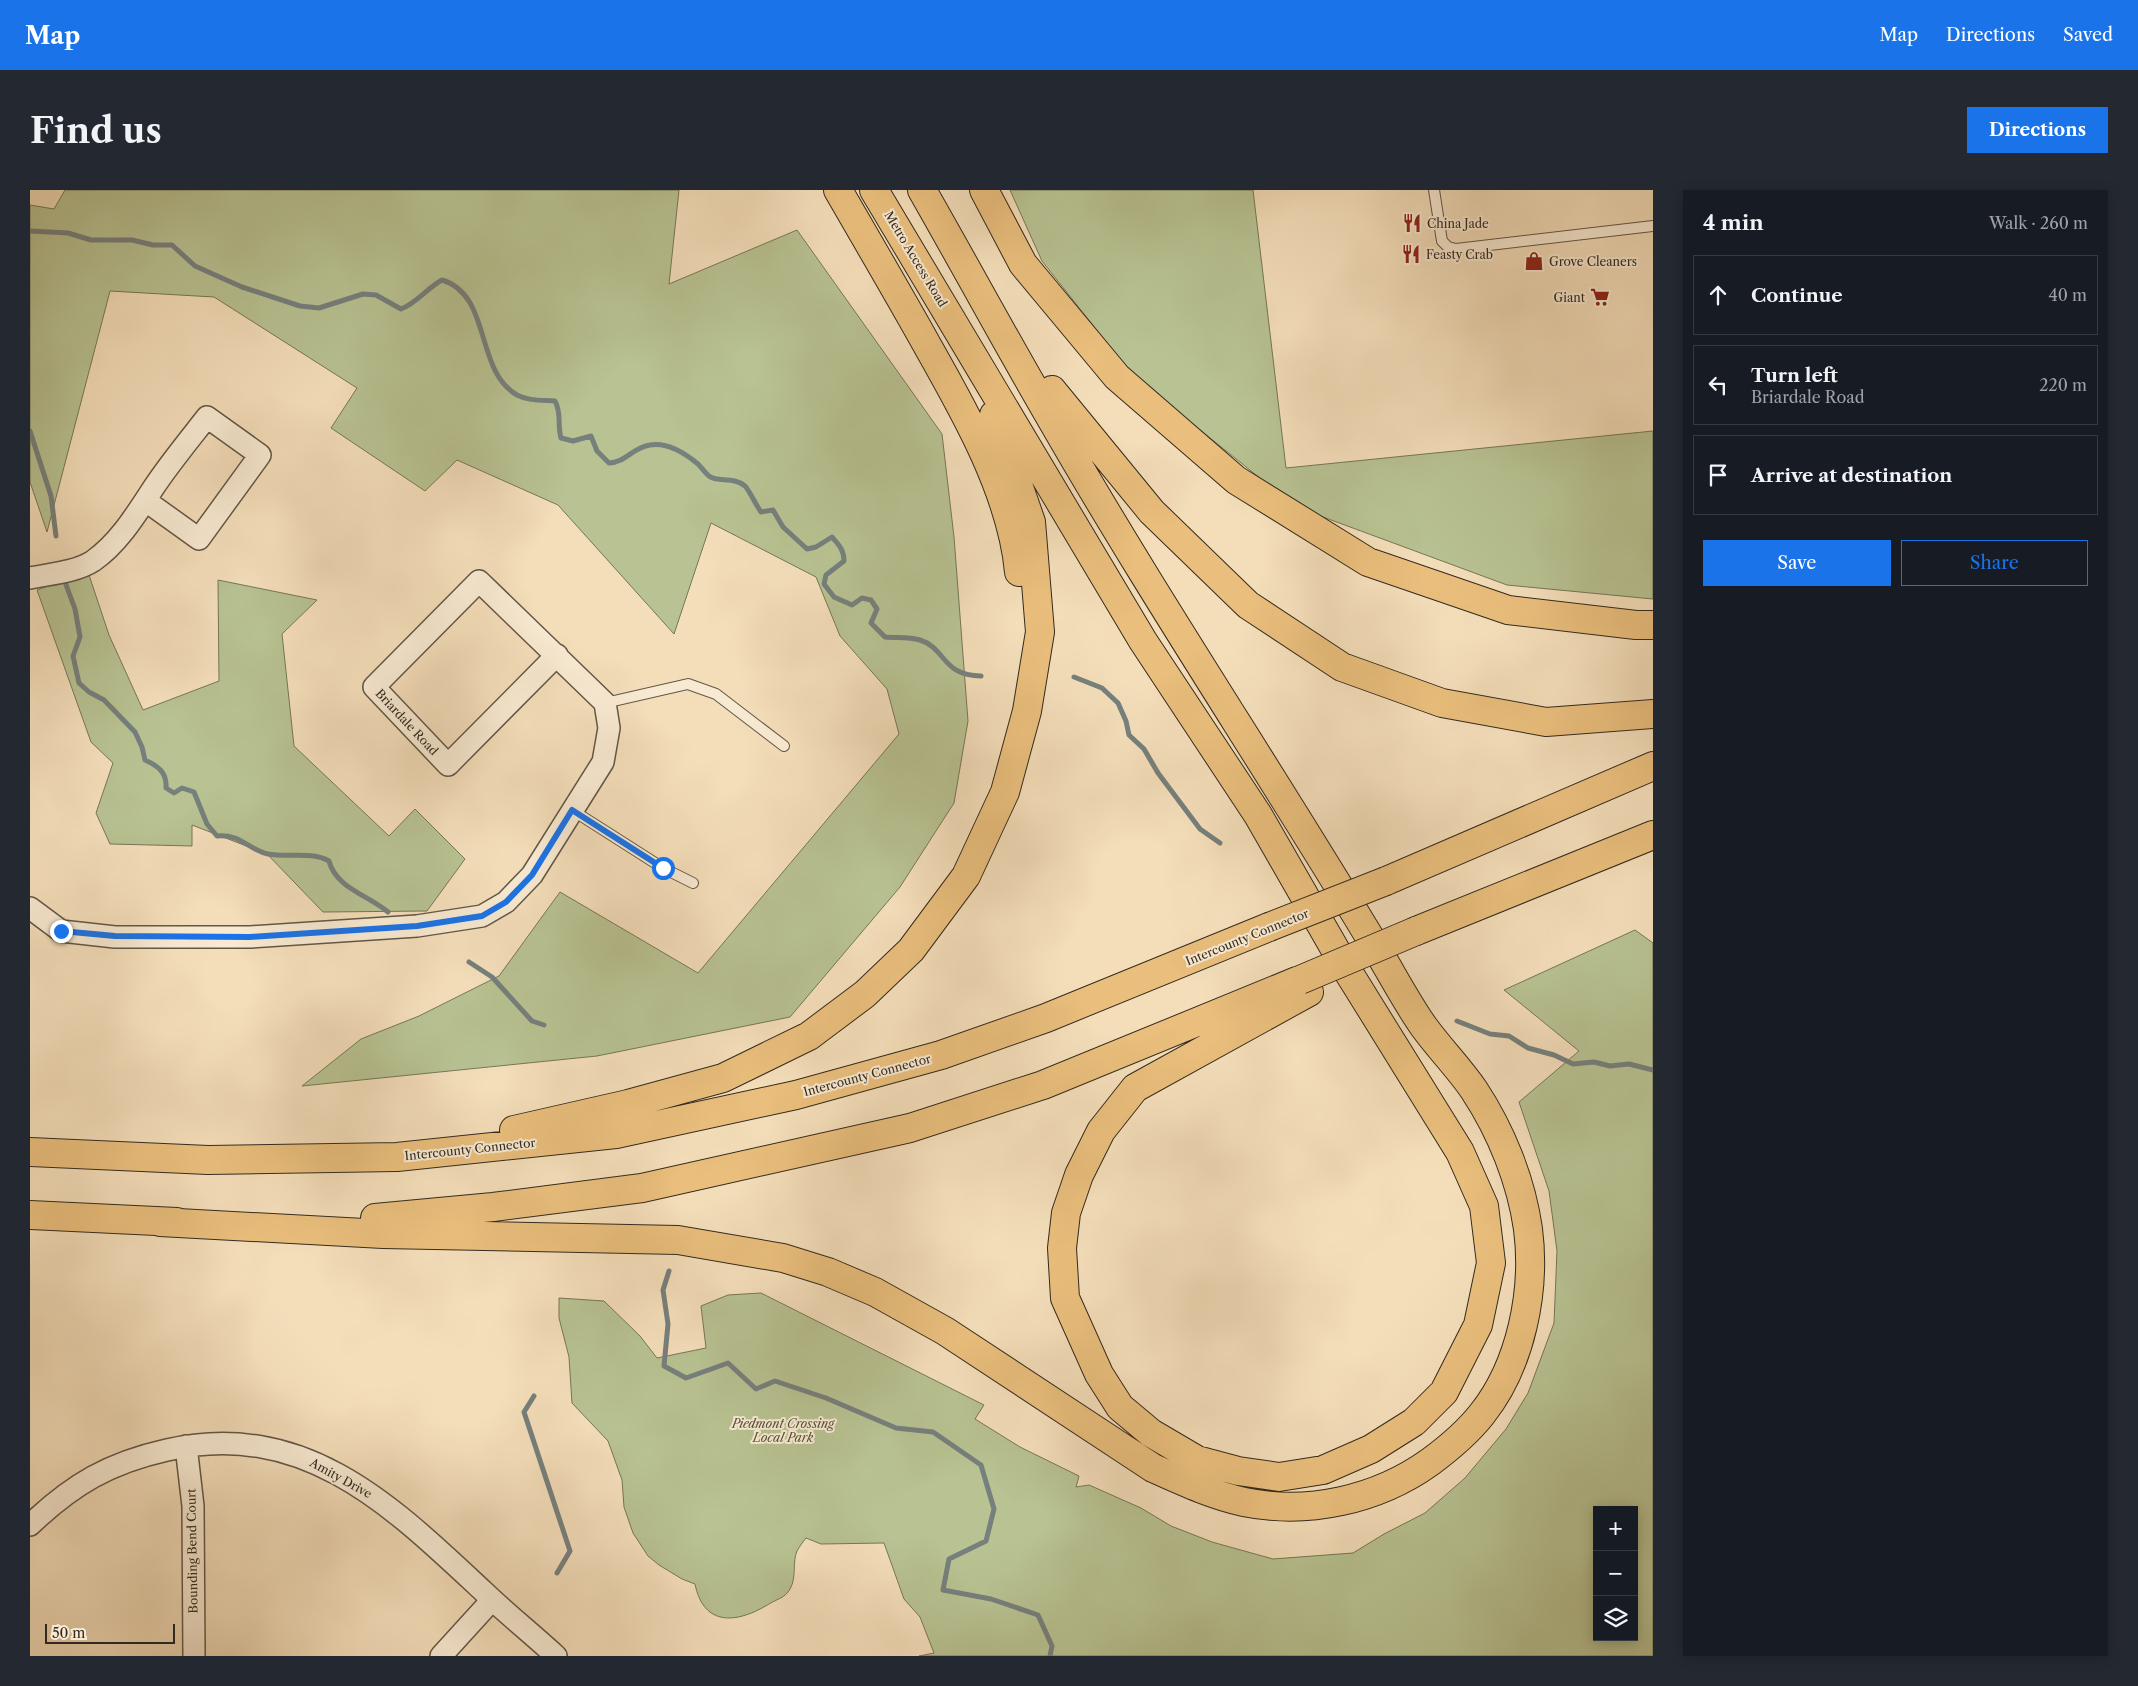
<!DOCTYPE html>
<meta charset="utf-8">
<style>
body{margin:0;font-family:"Libre Caslon Text",serif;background:#242831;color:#f1f3f6}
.controls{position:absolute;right:15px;bottom:15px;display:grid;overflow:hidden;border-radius:0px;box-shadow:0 2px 12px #0003}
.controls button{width:45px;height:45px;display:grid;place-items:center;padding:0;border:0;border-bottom:1px solid #363941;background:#171b24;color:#f1f3f6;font:25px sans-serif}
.scale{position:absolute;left:15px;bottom:12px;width:130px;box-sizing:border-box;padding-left:5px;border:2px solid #332a1f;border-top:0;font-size:14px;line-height:18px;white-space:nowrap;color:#332a1f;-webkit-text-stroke:4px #f8ead2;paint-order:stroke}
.stop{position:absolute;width:15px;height:15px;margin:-11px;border:4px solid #1a73e8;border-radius:50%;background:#fff}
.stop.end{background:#1a73e8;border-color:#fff;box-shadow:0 1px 5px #0008}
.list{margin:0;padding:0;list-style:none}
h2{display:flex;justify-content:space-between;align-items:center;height:65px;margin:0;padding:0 20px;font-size:21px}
h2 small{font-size:16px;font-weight:400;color:#9ea1a6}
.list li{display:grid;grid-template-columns:32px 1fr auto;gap:15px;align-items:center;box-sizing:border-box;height:80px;margin:0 10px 10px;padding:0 10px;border:1px solid #363941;border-radius:0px}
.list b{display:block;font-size:19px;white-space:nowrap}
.list p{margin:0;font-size:16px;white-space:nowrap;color:#9ea1a6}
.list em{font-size:16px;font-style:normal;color:#9ea1a6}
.actions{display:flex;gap:10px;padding:15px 20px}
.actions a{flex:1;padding:11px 0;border:1px solid #1a73e8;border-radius:0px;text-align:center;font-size:18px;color:#1a73e8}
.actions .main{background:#1a73e8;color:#fff}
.icon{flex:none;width:28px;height:28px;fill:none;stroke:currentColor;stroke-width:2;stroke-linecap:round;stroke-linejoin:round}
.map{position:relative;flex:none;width:1623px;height:1466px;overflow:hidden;border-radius:0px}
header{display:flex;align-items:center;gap:30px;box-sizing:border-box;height:70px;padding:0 25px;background:#1a73e8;color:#fff}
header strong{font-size:24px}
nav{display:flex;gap:28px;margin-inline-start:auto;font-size:18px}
.intro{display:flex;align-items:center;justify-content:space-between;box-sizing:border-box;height:120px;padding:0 30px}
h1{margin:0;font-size:35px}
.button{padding:12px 22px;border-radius:0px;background:#1a73e8;color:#fff;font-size:18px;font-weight:700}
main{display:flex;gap:30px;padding:0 30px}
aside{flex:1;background:#171b24;border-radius:0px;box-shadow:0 2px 12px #0003}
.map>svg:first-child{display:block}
</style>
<header>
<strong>Map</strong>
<nav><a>Map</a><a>Directions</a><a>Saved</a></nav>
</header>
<div class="intro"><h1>Find us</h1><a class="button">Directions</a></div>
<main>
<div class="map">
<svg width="1623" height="1466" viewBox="0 0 1623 1466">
<rect width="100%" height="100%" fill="#f4deba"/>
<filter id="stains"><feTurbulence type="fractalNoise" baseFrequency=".004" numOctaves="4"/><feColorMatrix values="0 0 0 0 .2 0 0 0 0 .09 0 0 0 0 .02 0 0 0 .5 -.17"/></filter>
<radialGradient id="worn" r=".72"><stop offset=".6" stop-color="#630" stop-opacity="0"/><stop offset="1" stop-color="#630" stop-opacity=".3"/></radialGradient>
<!-- green -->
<path fill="#b8c292" stroke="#767658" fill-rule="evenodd" d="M35,0H649L639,94L767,40L912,244L924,347L938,531L924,613L870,697L760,827L567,866L272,896L331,849L389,826L469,786L530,702L668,783L869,544L857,499L810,446L786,387L681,333L644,444L528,315L427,270L395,301L301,238L327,198L184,107L80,101L17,342L0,292V15L24,19Z
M980,0H1223L1256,278L1623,241V409L1477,395L1266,317L1104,187L1012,71Z
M58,382L79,445L113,520L189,491L188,390L287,410L252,444L264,556L359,646L385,619L435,669L397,721L293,722L237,664L162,635V656L80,654L66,623L83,573L61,552L7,400Z
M1605,740L1623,753V1466H889L904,1463L890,1427L874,1409L854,1353L791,1354L776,1348C773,1352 769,1357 767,1361C762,1372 767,1387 760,1399C755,1408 747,1409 739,1414C708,1433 674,1438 665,1394L652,1389L629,1375L618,1366L603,1343L594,1317L592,1290L578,1251L542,1213L539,1167L529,1128V1108L574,1111L610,1146L627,1168L676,1158L671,1116L698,1105L731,1103L954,1215L945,1229L990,1257L1049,1286L1046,1297L1059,1295L1111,1318L1141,1336L1182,1352L1243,1369L1323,1363L1354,1344L1395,1323L1435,1288L1476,1239L1498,1203L1524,1133L1527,1061L1519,1001L1489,912L1549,861L1474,800ZM1567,1320H1604V1447H1567Z"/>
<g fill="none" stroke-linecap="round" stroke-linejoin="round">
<!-- stream -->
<path stroke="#76807d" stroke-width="5" d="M0,41L38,43L61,50H102L123,55H142L165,76L212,97L270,116L289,118L333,104L346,105L371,119C387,113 397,98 412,90C462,105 444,180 487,205C498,211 512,210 525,211C532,224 527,234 531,248L543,251L561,246L567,261L579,273C595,273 603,257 620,255C637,252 656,264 668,274C672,278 675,283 679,286C688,293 703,286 715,296C719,300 726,315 731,322L743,320L753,337L777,359L786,357L802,347C809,355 814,360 814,371L796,385L794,394L804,407L822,415L832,408L841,410L847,419L841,433L855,447C866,448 879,447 890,450C916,458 912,486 951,486
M0,241L21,306L26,346
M35,392L45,419L50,447L43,466L49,493L59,502L74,510L105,542L112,557L115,570C128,576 137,582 136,598L144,603L152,598L164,602L177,634L187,646C212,644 217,659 238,664C259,668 281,661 299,671C306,698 338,705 358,722
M1044,487L1072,498L1088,513L1096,531L1099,545L1114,559L1128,583L1170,639L1190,653
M439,772L462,787L502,831L514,835
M1427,831L1460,844L1479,846L1498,858L1524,865L1543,874L1564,872L1580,876L1599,874L1623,880
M639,1081L633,1100L638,1134L634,1176L656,1188L698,1173L726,1199L745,1191L796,1208L866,1238L903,1242L951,1275L964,1319L956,1351L919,1369L913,1400L961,1409L1008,1425L1022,1456L1020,1466
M504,1206L494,1222L540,1361L527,1383"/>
<!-- lane casing -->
<g stroke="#635746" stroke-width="12">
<path id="lane" d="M1404,0L1412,51L1418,57L1426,59L1623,36
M575,513L658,494L686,504L754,556
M542,620L633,678L663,693"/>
</g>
<!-- street casing -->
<g stroke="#635746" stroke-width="24">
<path id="street" d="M0,388C20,384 46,382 63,371C89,353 107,323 124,297C140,273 159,250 177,227L230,265L169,349L116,311
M0,718L31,741L85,747H220L387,736L452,726L476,712L502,685L573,572L579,538L575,513L449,391L344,497L418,575L527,465
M156,1256L163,1316L164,1466
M0,1335C43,1294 79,1273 137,1260C274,1229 361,1315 453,1401C476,1423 502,1444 526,1466
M411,1466L462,1410"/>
</g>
<!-- highway casing -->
<g stroke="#332a1f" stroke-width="30">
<path id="highway" d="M808,0C838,52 868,103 897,155C935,222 982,304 989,382
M844,0L1113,451L1228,625L1317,780L1430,962L1454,1016L1461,1073L1448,1135L1414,1202L1384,1232L1341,1259L1293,1280L1249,1287L1208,1281L1167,1270L1121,1243L1090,1217L1069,1184L1035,1108L1032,1058L1036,1023L1049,985L1071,941L1105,898L1279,802
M954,0L993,74L1087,187L1206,290L1338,372L1478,420L1606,435H1623
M1022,200L1122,322L1218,415L1312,477L1412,513L1516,532L1623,524
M1356,691L1623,576
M1386,741L1623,645
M484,940L598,914L693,888L779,846L835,804L881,760L936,686L975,602L997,521L1010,442L1001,332L964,225
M0,962L178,970L367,967L586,944L766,905L911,865L1016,828L1239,737
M0,1025L147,1032
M345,1028L463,1017L612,998L880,938L1013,895L1267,791
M130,1032L353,1044L648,1050L753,1068L798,1082L845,1102L915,1141L1123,1278C1152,1291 1182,1305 1214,1312C1278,1325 1347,1310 1400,1272C1419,1258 1437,1243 1452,1224C1491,1175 1506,1101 1498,1039C1491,990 1471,941 1444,900C1429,878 1410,859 1394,837C1377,813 1363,786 1348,761C1242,584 1126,411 1023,232C978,155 936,77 892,0"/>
</g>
<!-- lane -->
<use href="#lane" stroke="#f8ead2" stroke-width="10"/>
<!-- street -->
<use href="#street" stroke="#f8ead2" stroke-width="21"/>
<!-- highway -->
<use href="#highway" stroke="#eabf7d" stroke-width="28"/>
<!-- highway-bridge casing -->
<g stroke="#332a1f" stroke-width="30" stroke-linecap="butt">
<path id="highway-bridge" d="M1239,737L1356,691
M1270,790L1386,741"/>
</g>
<!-- highway-bridge -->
<use href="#highway-bridge" stroke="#eabf7d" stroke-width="28"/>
</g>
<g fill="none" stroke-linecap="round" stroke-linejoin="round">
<!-- route -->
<path stroke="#1a73e8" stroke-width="6" d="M31,741L85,746L220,747L387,736L452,726L476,712L502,685L542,620L633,678"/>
</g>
<!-- icons -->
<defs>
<g id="restaurant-bare" transform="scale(1.5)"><path d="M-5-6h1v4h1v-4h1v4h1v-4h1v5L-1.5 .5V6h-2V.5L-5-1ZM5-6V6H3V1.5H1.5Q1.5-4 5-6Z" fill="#8f2418" stroke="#f8ead2" stroke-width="2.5" paint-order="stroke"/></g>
<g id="shop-bare" transform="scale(1.5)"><path d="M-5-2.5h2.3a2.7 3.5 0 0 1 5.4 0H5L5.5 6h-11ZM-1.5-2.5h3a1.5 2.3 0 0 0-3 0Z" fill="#8f2418" stroke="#f8ead2" stroke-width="2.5" paint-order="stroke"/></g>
<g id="supermarket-bare" transform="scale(1.5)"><path d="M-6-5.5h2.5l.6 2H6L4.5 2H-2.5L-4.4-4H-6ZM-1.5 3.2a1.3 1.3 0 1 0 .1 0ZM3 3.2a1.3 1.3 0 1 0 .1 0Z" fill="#8f2418" stroke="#f8ead2" stroke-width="2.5" paint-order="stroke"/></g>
</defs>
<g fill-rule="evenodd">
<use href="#restaurant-bare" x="1382" y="33"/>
<use href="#restaurant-bare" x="1381" y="64"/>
<use href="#shop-bare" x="1504" y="71"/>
<use href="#supermarket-bare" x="1570" y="107"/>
</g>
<g text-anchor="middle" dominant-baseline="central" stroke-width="4" stroke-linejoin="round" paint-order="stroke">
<!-- poi labels -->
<g font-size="12" fill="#332a1f" stroke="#f8ead2" text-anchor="start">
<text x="1397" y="33">China Jade</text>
<text x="1396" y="64">Feasty Crab</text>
<text x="1519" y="71">Grove Cleaners</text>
<text x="1555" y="107" text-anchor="end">Giant</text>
</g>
<!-- street labels -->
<g font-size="12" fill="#332a1f" stroke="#f8ead2">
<text transform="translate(886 69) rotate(59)">Metro Access Road</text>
<text transform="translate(377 532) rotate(47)">Briardale Road</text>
<text transform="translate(1217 747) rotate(-22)">Intercounty Connector</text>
<text transform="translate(837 885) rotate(-15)">Intercounty Connector</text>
<text transform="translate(440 959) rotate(-6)">Intercounty Connector</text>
<text transform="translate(311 1288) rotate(29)">Amity Drive</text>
<text transform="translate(162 1361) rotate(-91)">Bounding Bend Court</text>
</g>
<!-- park labels -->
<g font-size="12" font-style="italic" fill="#54503c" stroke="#f8ead2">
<text x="753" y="1233">Piedmont Crossing<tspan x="753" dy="14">Local Park</tspan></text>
</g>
</g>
<rect width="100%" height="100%" filter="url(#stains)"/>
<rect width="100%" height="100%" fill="url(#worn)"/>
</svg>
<div class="controls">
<button>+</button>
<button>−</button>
<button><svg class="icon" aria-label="layers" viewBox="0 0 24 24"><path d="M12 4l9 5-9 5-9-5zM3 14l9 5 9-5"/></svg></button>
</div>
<div class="scale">50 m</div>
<div class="stop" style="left:633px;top:678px"></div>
<div class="stop end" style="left:31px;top:741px"></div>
</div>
<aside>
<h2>4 min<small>Walk · 260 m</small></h2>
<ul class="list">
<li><svg class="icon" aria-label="ahead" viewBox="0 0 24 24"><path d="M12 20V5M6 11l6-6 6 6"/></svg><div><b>Continue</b></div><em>40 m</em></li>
<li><svg class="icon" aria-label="left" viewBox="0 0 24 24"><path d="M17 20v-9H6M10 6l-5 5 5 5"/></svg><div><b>Turn left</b><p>Briardale Road</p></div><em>220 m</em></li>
<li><svg class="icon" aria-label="arrive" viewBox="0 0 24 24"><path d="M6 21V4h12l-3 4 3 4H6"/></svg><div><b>Arrive at destination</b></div></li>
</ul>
<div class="actions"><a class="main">Save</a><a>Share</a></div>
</aside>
</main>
